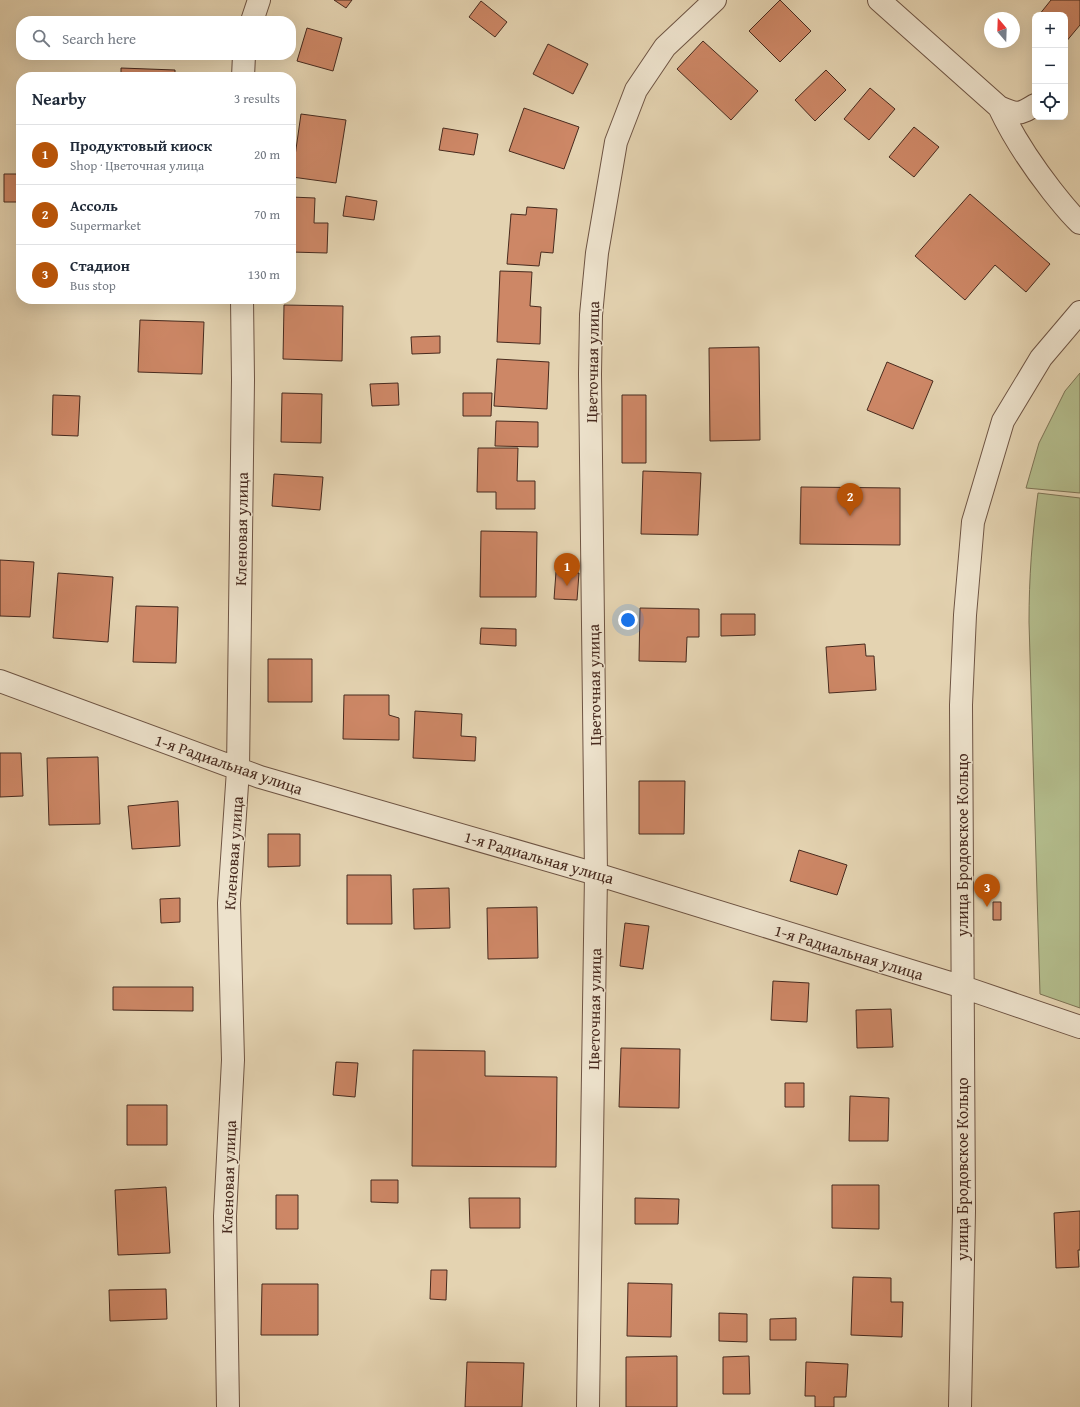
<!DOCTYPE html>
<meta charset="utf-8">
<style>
body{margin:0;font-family:"Gentium Book Plus",serif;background:#f2f2f3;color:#1f2937}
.controls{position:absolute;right:12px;top:12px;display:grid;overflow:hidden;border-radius:8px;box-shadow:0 4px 16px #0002}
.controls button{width:36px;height:36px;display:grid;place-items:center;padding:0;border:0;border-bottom:1px solid #e0e1e3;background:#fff;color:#1f2937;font:20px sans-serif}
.compass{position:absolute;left:984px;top:12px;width:36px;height:36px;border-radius:50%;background:#fff;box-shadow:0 4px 16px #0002;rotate:341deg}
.you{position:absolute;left:628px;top:620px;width:14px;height:14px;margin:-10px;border:3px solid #fff;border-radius:50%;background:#1a73e8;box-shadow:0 0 0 6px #1a73e833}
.badge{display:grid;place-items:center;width:26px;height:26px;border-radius:50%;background:#b45309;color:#fff;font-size:13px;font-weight:700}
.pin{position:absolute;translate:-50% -33px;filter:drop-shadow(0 1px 2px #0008)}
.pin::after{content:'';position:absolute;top:21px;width:14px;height:12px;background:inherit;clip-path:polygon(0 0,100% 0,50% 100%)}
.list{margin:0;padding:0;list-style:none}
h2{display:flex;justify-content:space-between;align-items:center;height:52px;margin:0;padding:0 16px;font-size:17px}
h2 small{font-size:13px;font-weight:400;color:#747a83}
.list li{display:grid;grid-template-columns:26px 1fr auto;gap:12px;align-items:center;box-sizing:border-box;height:60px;padding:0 16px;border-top:1px solid #e0e1e3}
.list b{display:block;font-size:15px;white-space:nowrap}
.list p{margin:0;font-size:13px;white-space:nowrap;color:#747a83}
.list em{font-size:13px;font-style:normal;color:#747a83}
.icon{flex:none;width:22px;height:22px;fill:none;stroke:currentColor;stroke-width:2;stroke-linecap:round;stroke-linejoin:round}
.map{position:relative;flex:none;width:1080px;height:1407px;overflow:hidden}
.search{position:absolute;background:#fff;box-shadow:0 4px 16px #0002;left:16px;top:16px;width:280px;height:44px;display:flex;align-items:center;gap:10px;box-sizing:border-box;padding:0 14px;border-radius:16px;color:#747a83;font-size:15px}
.panel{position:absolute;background:#fff;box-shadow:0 4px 16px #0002;left:16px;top:72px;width:280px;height:232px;border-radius:16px}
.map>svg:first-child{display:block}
</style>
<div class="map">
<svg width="1080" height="1407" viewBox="0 0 1080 1407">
<rect width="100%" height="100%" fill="#e4d3b1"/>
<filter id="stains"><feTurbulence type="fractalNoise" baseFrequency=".005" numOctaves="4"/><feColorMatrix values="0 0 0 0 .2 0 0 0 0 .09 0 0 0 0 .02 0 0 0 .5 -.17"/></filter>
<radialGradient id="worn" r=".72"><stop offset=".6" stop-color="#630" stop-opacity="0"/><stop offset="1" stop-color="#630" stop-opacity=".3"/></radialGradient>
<!-- green -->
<path fill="#b3bc8c" stroke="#7d7355" d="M1080,373V493L1026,488L1039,443L1065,391Z
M1038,493L1080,498V1008L1040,994L1029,622C1029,578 1032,536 1038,493Z"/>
<!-- building -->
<path fill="#cd8766" stroke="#472a1e" d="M334,0H352L346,8Z
M780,0L811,31L780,62L749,31Z
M1051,0H1080V25L1065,43V15H1039Z
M481,1L507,22L495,37L469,17Z
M307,28L342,38L333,71L297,61Z
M703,41L758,91L731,120L677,69Z
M548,44L588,64L573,94L533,74Z
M121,68L175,70V77H121Z
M826,70L846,90L815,121L795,100Z
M870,88L895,109L869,140L844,119Z
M524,108L579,127L564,169L509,151Z
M301,114L346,120L336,183L292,177Z
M914,127L939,147L914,177L889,157Z
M443,128L478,134L474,155L439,150Z
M4,174H21V202H4Z
M970,194L1050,264L1026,292L995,265L965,300L915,256Z
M346,196L377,201L374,220L343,216Z
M291,197L315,198L314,223H328L327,253L291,252Z
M527,207L557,209L553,253L541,252L539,266L507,264L511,214L526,215Z
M500,271L532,272L530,306L541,307L540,344L497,342Z
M284,305L343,306L342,361L283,359Z
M140,320L204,322L202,374L138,372Z
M440,336V353L412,354L411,337Z
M759,347L760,440L710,441L709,348Z
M497,359L549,362L547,409L494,406Z
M887,362L933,381L913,429L867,410Z
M398,383L399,405L372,406L370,384Z
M282,393L322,394L321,443L281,442Z
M463,393H492L491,416H463Z
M53,395L80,396L78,436L52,435Z
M622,395H646V463H622Z
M496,421L538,422V447L495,446Z
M478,448H518L517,481H535V509H496V492H477Z
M643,471L701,473L698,535L641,534Z
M274,474L323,477L320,510L272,506Z
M801,487L900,488V545L800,544Z
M481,531L537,532L536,597H480Z
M0,560L34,562L30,617L0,616Z
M556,572L579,573L577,600L554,599Z
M58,573L113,577L108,642L53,638Z
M136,606L178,607L176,663L133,662Z
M640,608L699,609V637H687L686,662L639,661Z
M721,614H755V635L721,636Z
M481,628L516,629V646L480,644Z
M865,644L866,656H874L876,690L829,693L826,647Z
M268,659H312V702H268Z
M344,695H389V715L399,718V740L343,739Z
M415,711L462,714L461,736L476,737L475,761L413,758Z
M0,753H21L23,796L0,797Z
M98,757L100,824L49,825L47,758Z
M639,781H685L684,834H639Z
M178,801L180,846L132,849L128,806Z
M268,834H300V866L268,867Z
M799,850L847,865L837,895L790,881Z
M347,875H391L392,924H347Z
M449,888L450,928L414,929L413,889Z
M180,898V922L161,923L160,899Z
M993,902H1001V920H993Z
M537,907L538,958L488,959L487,908Z
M625,923L649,926L643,969L620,966Z
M773,981L809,983L807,1022L771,1020Z
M113,987H193V1011L113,1010Z
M891,1009L893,1047L857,1048L856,1010Z
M621,1048L680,1049L679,1108L619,1107Z
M413,1050L485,1051V1076L557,1077L556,1167L412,1166Z
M336,1062L358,1063L355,1097L333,1095Z
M785,1083H804V1107H785Z
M850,1096L889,1098L888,1141H849Z
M127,1105H167V1145H127Z
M371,1180H398V1203L371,1202Z
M832,1185H879V1229L832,1228Z
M166,1187L170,1253L118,1255L115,1190Z
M276,1195H298V1229H276Z
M469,1198H520V1228H470Z
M635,1198L679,1199L678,1224H635Z
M1080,1211V1250H1078L1079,1267L1056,1268L1054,1213Z
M431,1270H447L446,1300L430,1299Z
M853,1277L891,1278V1302H903L902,1337L851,1335Z
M628,1283L672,1284L671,1337L627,1336Z
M262,1284H318V1335H261Z
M166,1289L167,1319L110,1321L109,1290Z
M719,1313L747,1314V1342L719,1341Z
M796,1318V1340H770V1319Z
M677,1356V1407H626V1357Z
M749,1356L750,1394H723V1357Z
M467,1362L524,1363L522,1407H465Z
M806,1362L848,1364L846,1397H834V1407H815V1396H805Z"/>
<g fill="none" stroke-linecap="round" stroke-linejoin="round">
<!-- street casing -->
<g stroke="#6e5443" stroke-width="24">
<path id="street" d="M879,0L999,107C1017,115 1019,115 1035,105
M252,21L259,0
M243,77L244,55
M999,107C1013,137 1031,164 1052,191C1061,202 1069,213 1080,223
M0,681L260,777L596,874L963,987L1080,1027
M228,1407L225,1216L233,1060L229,903L238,770L243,380L242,299
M588,1407L596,874L590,374L591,315L597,253L616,142L636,90L665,47L715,0
M960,1407L964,1211L961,705L965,615L973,522L1003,421L1041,358L1080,312"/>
</g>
<!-- street -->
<use href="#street" stroke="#ede2cc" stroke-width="22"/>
</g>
<g text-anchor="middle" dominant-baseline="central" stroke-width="3" stroke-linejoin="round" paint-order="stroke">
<!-- street labels -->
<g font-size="16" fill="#472a1e" stroke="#ede2cc">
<text transform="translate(592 362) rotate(-89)">Цветочная улица</text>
<text transform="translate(241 529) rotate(-89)">Кленовая улица</text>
<text transform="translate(594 685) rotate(-91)">Цветочная улица</text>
<text transform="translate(229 764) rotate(19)">1-я Радиальная улица</text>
<text transform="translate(962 845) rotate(-90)">улица Бродовское Кольцо</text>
<text transform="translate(233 853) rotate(-86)">Кленовая улица</text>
<text transform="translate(539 857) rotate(16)">1-я Радиальная улица</text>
<text transform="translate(849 952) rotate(17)">1-я Радиальная улица</text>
<text transform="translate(594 1009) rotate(-89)">Цветочная улица</text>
<text transform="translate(962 1169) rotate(-90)">улица Бродовское Кольцо</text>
<text transform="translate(228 1177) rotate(-88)">Кленовая улица</text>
</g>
</g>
<rect width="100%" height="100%" filter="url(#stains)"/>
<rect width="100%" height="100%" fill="url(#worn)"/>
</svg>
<div class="controls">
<button>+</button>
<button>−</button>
<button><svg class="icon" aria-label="locate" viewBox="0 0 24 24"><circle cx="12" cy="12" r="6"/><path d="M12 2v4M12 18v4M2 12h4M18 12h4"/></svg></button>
</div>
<svg class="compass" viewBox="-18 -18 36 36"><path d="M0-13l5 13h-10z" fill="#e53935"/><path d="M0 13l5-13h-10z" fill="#747a83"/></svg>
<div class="you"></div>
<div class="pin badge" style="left:567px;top:586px">1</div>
<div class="pin badge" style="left:850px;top:516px">2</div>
<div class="pin badge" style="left:987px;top:907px">3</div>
<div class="search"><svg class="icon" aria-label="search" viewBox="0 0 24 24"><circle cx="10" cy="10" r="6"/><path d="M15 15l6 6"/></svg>Search here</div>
<section class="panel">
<h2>Nearby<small>3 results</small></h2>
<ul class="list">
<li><span class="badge">1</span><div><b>Продуктовый киоск</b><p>Shop · Цветочная улица</p></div><em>20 m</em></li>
<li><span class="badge">2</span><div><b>Ассоль</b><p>Supermarket</p></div><em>70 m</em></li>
<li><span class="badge">3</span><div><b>Стадион</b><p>Bus stop</p></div><em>130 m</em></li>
</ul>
</section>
</div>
